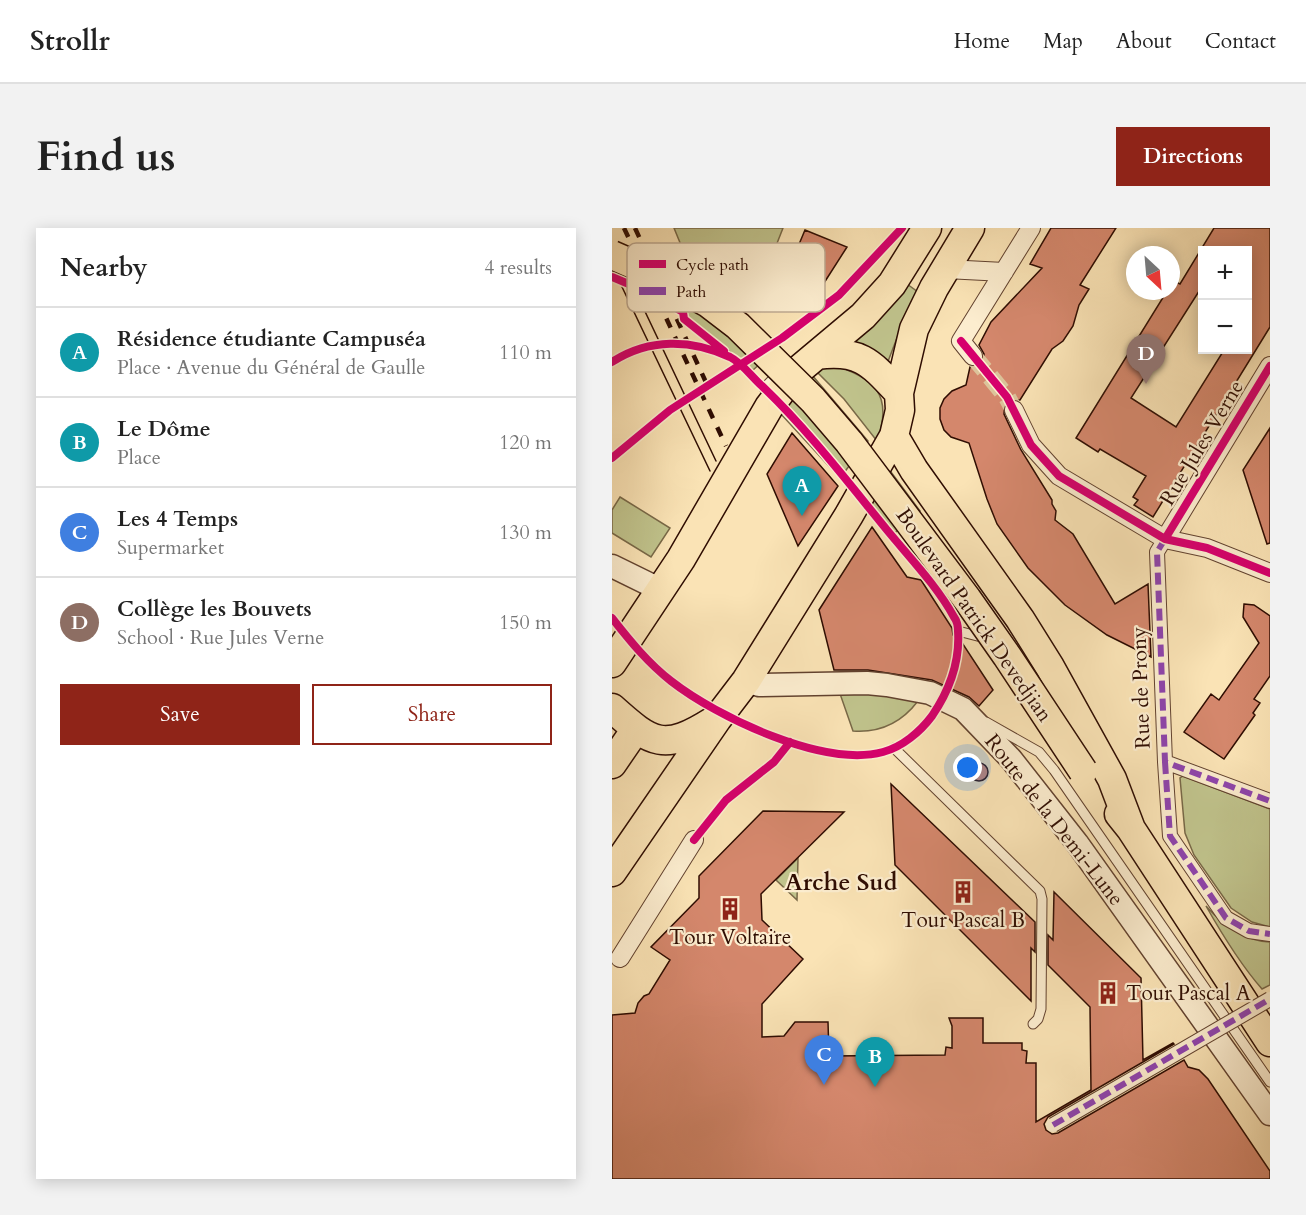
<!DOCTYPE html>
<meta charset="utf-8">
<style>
body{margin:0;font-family:Cardo,serif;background:#f2f2f2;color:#222}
.controls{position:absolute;right:18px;top:18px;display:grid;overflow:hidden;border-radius:0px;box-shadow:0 3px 15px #0003}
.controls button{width:54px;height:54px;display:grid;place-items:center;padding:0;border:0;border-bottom:2px solid #e0e0e0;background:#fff;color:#222;font:30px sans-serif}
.compass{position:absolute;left:514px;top:18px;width:54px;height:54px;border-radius:50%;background:#fff;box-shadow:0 3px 15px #0003;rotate:154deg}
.you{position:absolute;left:356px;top:540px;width:21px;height:21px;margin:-15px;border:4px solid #fff;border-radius:50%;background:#1a73e8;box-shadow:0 0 0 9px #1a73e833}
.badge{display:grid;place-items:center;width:39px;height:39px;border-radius:50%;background:#8f2418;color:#fff;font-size:20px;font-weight:700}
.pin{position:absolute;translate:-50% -50px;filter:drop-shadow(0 2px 3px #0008)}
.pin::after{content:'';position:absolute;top:32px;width:21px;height:18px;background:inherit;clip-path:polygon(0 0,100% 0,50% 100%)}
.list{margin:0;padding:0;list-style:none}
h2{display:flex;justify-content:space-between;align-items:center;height:78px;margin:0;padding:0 24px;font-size:26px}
h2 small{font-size:20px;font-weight:400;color:#767676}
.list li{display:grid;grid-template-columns:39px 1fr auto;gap:18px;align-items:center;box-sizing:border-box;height:90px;padding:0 24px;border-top:2px solid #e0e0e0}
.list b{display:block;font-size:22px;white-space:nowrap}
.list p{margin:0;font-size:20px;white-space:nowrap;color:#767676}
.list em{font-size:20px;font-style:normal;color:#767676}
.actions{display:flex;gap:12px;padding:18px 24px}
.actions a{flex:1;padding:14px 0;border:2px solid #8f2418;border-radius:0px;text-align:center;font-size:21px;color:#8f2418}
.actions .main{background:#8f2418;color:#fff}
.map{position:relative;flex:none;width:658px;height:951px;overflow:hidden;border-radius:0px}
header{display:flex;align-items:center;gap:36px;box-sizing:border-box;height:84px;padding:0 30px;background:#fff;border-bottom:2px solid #e0e0e0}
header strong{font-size:28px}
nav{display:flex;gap:33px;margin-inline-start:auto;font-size:21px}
.intro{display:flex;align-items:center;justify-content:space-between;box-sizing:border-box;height:144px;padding:0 36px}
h1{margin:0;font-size:42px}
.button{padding:15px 27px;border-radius:0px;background:#8f2418;color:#fff;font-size:21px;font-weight:700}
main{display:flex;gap:36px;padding:0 36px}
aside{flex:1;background:#fff;border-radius:0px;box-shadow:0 3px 15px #0003}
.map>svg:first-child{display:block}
</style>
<header>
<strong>Strollr</strong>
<nav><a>Home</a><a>Map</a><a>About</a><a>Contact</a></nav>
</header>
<div class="intro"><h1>Find us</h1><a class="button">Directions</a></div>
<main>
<aside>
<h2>Nearby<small>4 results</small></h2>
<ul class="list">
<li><span class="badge" style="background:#0f9aa8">A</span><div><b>Résidence étudiante Campuséa</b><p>Place · Avenue du Général de Gaulle</p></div><em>110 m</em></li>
<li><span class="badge" style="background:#0f9aa8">B</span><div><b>Le Dôme</b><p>Place</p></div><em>120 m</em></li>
<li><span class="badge" style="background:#3f7fe0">C</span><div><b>Les 4 Temps</b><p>Supermarket</p></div><em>130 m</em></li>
<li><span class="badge" style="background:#8d6e63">D</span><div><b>Collège les Bouvets</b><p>School · Rue Jules Verne</p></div><em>150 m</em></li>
</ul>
<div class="actions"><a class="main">Save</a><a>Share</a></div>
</aside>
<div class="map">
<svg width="658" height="951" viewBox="0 0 658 951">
<rect width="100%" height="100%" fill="#fae3b5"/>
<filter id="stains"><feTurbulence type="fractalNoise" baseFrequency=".00333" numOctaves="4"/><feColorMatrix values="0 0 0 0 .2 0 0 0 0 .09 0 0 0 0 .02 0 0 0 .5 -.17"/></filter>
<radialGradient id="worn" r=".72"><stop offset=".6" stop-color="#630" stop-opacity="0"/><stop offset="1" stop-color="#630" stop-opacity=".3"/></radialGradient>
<!-- green -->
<path fill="#c0c38c" stroke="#786847" stroke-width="1.5" d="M62,0H171L149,56L137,51L95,54L80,44Z
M0,40L28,52L96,90L151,133L141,142L74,89L73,83L27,58L0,47Z
M295,56L306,64L293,89L275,136L239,111Z
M218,136C262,149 282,166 265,213L232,171L203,142Z
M200,147L256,213L228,250L168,185Z
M273,236L308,283L277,310L250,277Z
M8,269L58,300L39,329L0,305V282Z
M226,460L306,473C290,494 268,505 241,503Z
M571,548L658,581V699L640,694L619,680L582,627L573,605L568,550Z
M186,630L185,672L164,652Z
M594,678C611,697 632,713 658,714V757L650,761C628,736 611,708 594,678Z"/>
<!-- building -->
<path fill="#d4876c" stroke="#2f0d02" stroke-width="1.5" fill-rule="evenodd" d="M439,0H504L468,57L477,61L467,77L461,98L451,113L440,121L408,172H398L393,175L392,186L409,222L440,272V276L444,283L443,292L461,306L503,376L536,356L539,429L495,407L453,377L416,340L385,296L375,271L357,215L339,209L332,202L328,191V180L332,171L340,163L354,157L358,139L368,137L371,133L372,126L367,117L379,94L430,40L418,36Z
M602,0H658V99L541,289L522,277L526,272L521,269L534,248L488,221L486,224L464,210L555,63H559L562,53L568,56ZM591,22H636V122H612L564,199L519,170L591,57Z
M193,2L235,19L212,55L195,49L191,58L154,43L161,25L180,33Z
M658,200V315L655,316L631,242Z
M180,205L226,258L186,318L155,246Z
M260,299L295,349L309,352L340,400L341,407L347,410L381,462L367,478L357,469L320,452L256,442H222L207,382Z
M632,376L642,377L658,388V448L642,471L648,475L641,485L643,487L612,531L572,504L599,466L607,472L647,415L631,389Z
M358 544a9 9 0 1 1 18 0a9 9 0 1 1-18 0Z
M279,556L423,694V724L419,720V773L283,637Z
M151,583L232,584L149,666L150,692L191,731L150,776V809L172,808L183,794H216L217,828L333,827L334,819L340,820V798L337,790H371V815H410V822L415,823L414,835H424V894L479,862L478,779L436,737V707L441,712L442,664L529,750L531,832L561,815L562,816L436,889L432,896L434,902L440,906L446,905L572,832L576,839L587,842L596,851L658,943V951H0V787L23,785L26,775L32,768L37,766L58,732L39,719L87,670V648Z"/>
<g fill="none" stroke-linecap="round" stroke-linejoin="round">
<!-- minor-tunnel -->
<path stroke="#dcc39a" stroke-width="18" stroke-dasharray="18 9" stroke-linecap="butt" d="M361,128L395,169L402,182"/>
<!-- service casing -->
<g stroke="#62422f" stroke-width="11">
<path id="service" d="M152,160L165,147
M346,403L373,410
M374,494L427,524L442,542L658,854
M282,520L428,663L430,671L429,781L426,791L421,796"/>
</g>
<!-- pedestrian casing -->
<g stroke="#62422f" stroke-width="16">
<path id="pedestrian" d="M553,311L545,324L553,534L658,573
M553,534L558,608L614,690L637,703L658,706"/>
</g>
<!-- minor casing -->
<g stroke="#62422f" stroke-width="20">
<path id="minor" d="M334,41L392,44
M361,128L349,113L419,0
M402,182L419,217L447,248L553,311L595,320L658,345
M553,311L658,138
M8,730L82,612"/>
</g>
<!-- tertiary casing -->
<g stroke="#62422f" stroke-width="25">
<path id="tertiary" d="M0,338L49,362
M134,453L147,457L255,455L275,457L318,465L351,481L399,531L465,615L658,886"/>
</g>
<!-- primary casing -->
<g stroke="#2f0d02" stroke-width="31">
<path id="primary" d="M205,127C248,121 259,135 287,165
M282,208L302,242L408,391L438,439L500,551L519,601
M0,435L69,331L157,179L183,145L251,88L280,56L315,0
M0,480C40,516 52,524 101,493
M0,536L24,501
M507,586L519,601L658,814
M0,644L105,491L134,453L237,287L282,208L288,182L287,165L302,101L322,60L358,0"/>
</g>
<!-- service -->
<use href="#service" stroke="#fcedcf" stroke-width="9"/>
<!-- pedestrian -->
<use href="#pedestrian" stroke="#fcedcf" stroke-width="14"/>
<!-- minor -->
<use href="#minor" stroke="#fcedcf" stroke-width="18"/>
<!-- tertiary -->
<use href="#tertiary" stroke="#fcedcf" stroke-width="22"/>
<!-- primary -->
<use href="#primary" stroke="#fae3b5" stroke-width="28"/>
<!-- tram -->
<path stroke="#2f0d02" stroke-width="1.5" d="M0,14L104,233
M0,38L98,243"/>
<!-- rail -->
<path stroke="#2f0d02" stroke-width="4.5" stroke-dasharray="10 10" stroke-linecap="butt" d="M12,0L114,218
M23,0L98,163"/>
<!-- pedestrian-bridge casing -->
<g stroke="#62422f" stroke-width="16" stroke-linecap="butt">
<path id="pedestrian-bridge" d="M441,897L658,771"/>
</g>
<!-- primary-bridge casing -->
<g stroke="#2f0d02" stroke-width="31" stroke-linecap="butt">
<path id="primary-bridge" d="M0,27L39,44L96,75L126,98L201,172L237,214L355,371L395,428L471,543"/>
</g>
<!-- pedestrian-bridge -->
<use href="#pedestrian-bridge" stroke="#fcedcf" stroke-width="14"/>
<!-- primary-bridge -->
<use href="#primary-bridge" stroke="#fae3b5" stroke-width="28"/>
<!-- quiet -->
<path stroke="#8e44ad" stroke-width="6" stroke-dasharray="12 6" stroke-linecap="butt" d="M553,311L545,324L553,534L658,573
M553,534L558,608L614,690L637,703L658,706
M441,897L658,771"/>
<!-- cycleway casing -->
<g stroke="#fcedcf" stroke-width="11">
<path id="cycleway" d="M0,49L38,65L71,84L72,91L112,123
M349,113L395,169L419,217L447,248L553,311L595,320L658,345
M0,134C37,110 79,111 118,129C130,135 140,149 150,158C196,202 235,253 275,302C298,330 325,358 342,389C345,393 346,398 346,403C348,433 337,463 320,488C308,504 290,519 271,524C212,540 105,489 59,453C36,435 18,413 0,390
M0,230L58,182L170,110L227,67L290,0
M553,311L658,138
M82,612L114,572L162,534L178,514"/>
</g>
<!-- cycleway -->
<use href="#cycleway" stroke="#d6006c" stroke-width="8"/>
</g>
<!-- icons -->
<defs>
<g id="building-bare" transform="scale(1.8)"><path d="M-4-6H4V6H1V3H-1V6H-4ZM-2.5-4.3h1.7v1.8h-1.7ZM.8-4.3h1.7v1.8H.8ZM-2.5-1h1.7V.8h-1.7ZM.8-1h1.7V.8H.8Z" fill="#8f2418" stroke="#fcedcf" stroke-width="2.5" paint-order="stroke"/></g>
</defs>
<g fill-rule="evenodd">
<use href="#building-bare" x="351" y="664"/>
<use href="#building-bare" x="118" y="681"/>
<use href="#building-bare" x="496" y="765"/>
</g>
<g text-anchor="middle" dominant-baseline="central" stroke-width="4.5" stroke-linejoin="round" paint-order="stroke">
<!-- street labels -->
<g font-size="21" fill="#2f0d02" stroke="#fcedcf">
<text transform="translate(590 215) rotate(-59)">Rue Jules Verne</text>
<text transform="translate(362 387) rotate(55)">Boulevard Patrick Devedjian</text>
<text transform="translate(529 460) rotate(-92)">Rue de Prony</text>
<text transform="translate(442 592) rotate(52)">Route de la Demi-Lune</text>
</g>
<!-- poi labels -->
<g font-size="21" fill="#2f0d02" stroke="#fcedcf">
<text x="351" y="692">Tour Pascal B</text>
<text x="118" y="709">Tour Voltaire</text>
<text x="514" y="765" text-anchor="start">Tour Pascal A</text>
</g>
<!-- quarter labels -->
<g font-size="24" font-weight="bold" fill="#2f0d02" stroke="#fcedcf">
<text x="229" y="654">Arche Sud</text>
</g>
</g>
<!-- legend -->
<rect x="15" y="15" width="198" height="69" rx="9" fill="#fcedcf" stroke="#beaa92" stroke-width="1.5"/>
<rect x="27" y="32" width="27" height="8" fill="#d6006c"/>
<rect x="27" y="59" width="27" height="8" fill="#8e44ad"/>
<g font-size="16" fill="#2f0d02">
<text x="64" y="42">Cycle path</text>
<text x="64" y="69">Path</text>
</g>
<rect width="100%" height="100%" filter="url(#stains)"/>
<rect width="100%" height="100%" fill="url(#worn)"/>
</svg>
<div class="controls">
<button>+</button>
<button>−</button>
</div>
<svg class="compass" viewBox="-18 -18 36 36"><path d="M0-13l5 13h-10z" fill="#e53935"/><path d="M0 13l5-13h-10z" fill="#767676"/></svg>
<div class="you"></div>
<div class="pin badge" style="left:190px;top:288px;background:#0f9aa8">A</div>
<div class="pin badge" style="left:263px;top:859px;background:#0f9aa8">B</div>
<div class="pin badge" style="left:212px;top:857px;background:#3f7fe0">C</div>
<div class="pin badge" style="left:534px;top:156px;background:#8d6e63">D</div>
</div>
</main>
